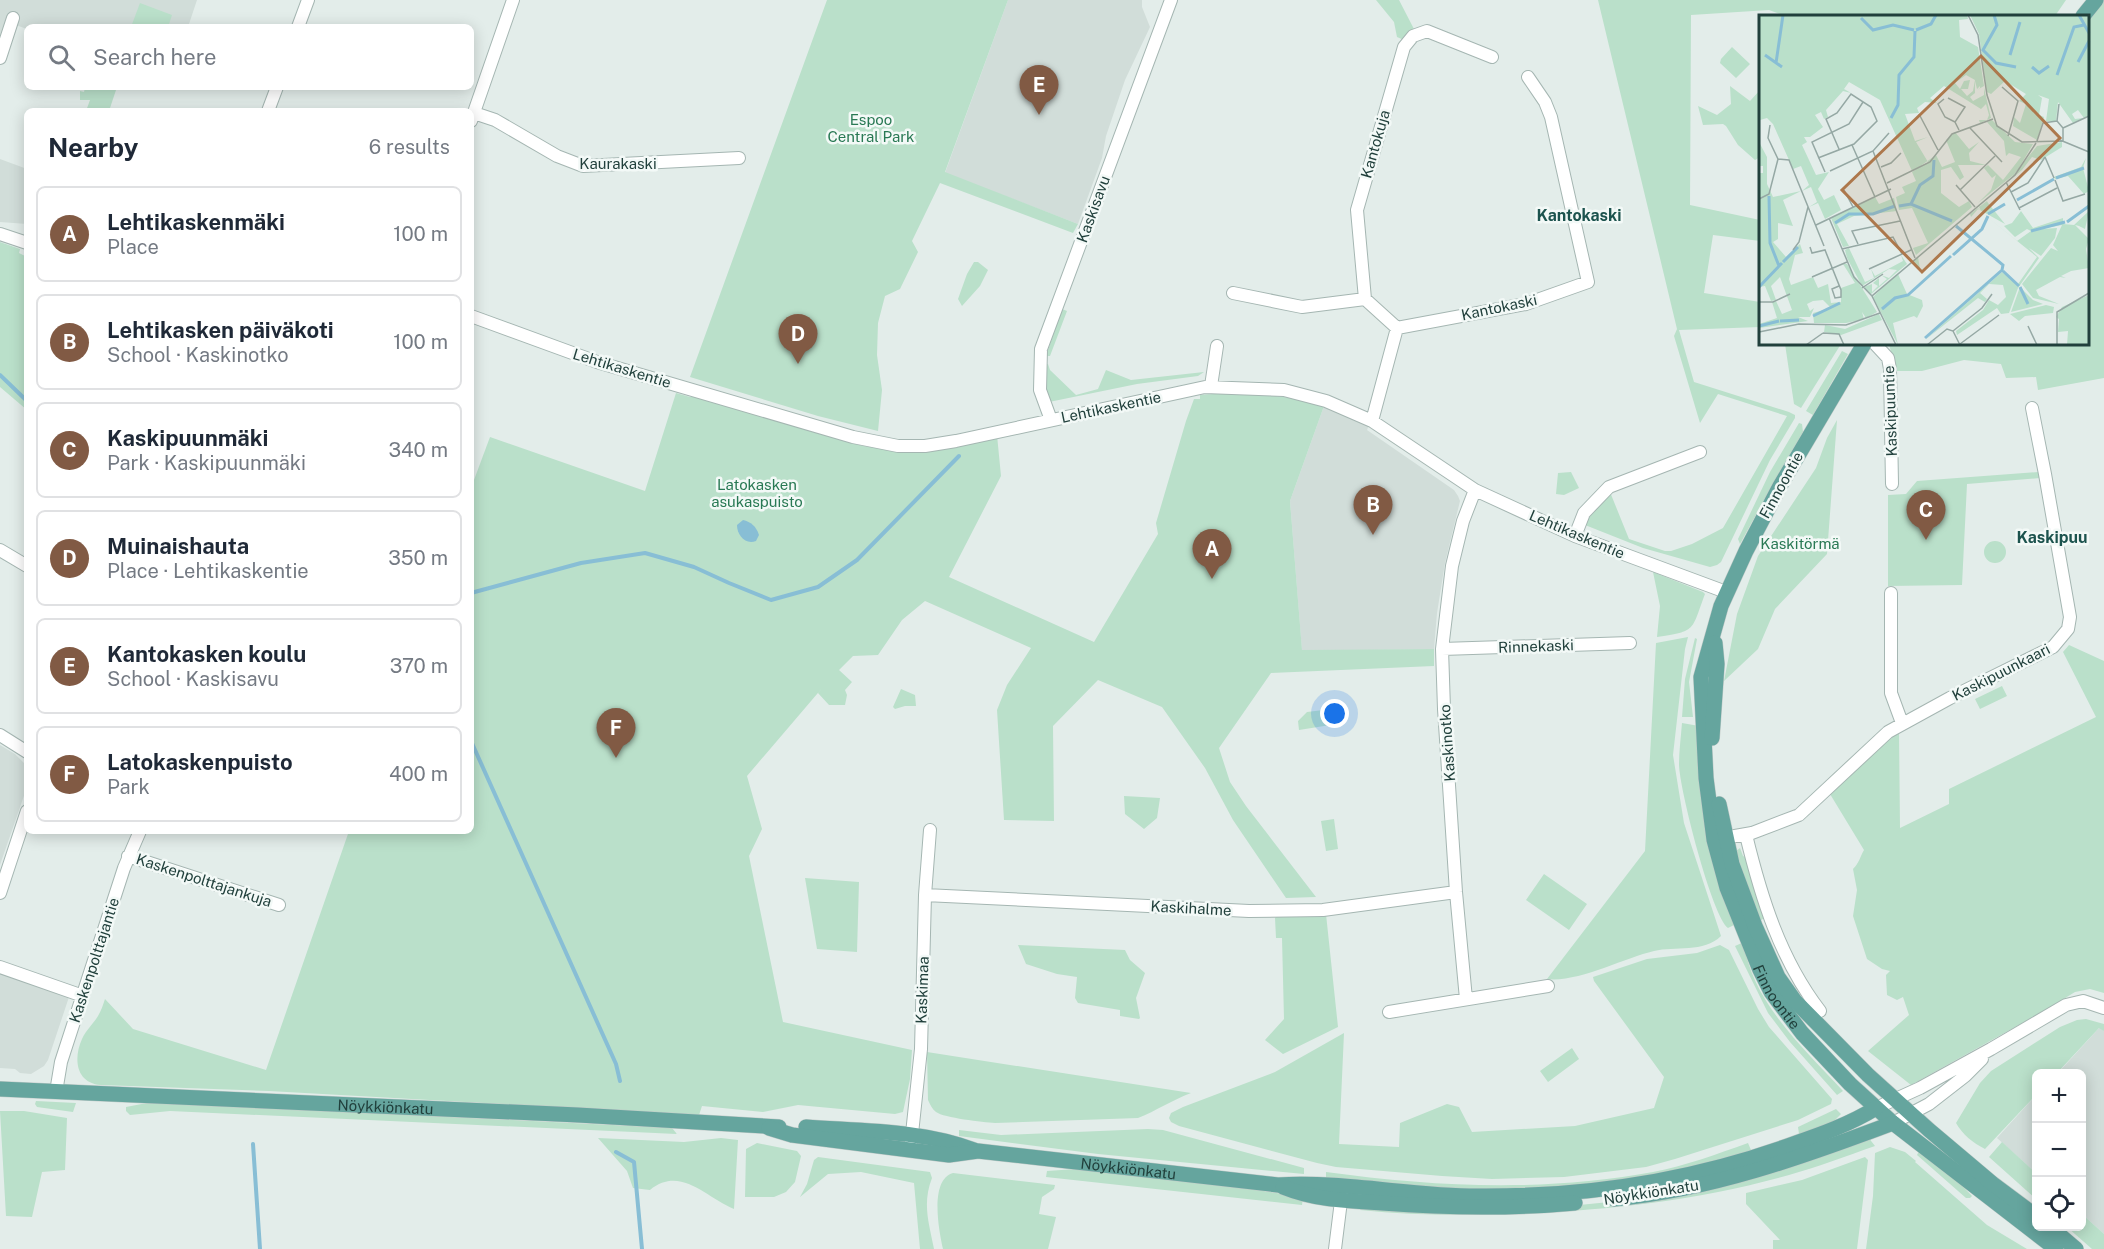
<!DOCTYPE html>
<meta charset="utf-8">
<style>
body{margin:0;font-family:"Public Sans",sans-serif;background:#f2f2f3;color:#1f2937}
.controls{position:absolute;right:18px;bottom:18px;display:grid;overflow:hidden;border-radius:9px;box-shadow:0 3px 15px #0003}
.controls button{width:54px;height:54px;display:grid;place-items:center;padding:0;border:0;border-bottom:2px solid #e0e1e3;background:#fff;color:#1f2937;font:30px sans-serif}
.you{position:absolute;left:1335px;top:714px;width:21px;height:21px;margin:-15px;border:4px solid #fff;border-radius:50%;background:#1a73e8;box-shadow:0 0 0 9px #1a73e833}
.badge{display:grid;place-items:center;width:39px;height:39px;border-radius:50%;background:#815a44;color:#fff;font-size:20px;font-weight:700}
.pin{position:absolute;translate:-50% -50px;filter:drop-shadow(0 2px 3px #0008)}
.pin::after{content:'';position:absolute;top:32px;width:21px;height:18px;background:inherit;clip-path:polygon(0 0,100% 0,50% 100%)}
.list{margin:0;padding:0;list-style:none}
h2{display:flex;justify-content:space-between;align-items:center;height:78px;margin:0;padding:0 24px;font-size:26px}
h2 small{font-size:20px;font-weight:400;color:#747a83}
.list li{display:grid;grid-template-columns:39px 1fr auto;gap:18px;align-items:center;box-sizing:border-box;height:96px;margin:0 12px 12px;padding:0 12px;border:2px solid #e0e1e3;border-radius:9px}
.list b{display:block;font-size:22px;white-space:nowrap}
.list p{margin:0;font-size:20px;white-space:nowrap;color:#747a83}
.list em{font-size:20px;font-style:normal;color:#747a83}
.icon{flex:none;width:33px;height:33px;fill:none;stroke:currentColor;stroke-width:2;stroke-linecap:round;stroke-linejoin:round}
.map{position:relative;flex:none;width:2104px;height:1249px;overflow:hidden}
.search{position:absolute;background:#fff;box-shadow:0 3px 15px #0003;left:24px;top:24px;width:450px;height:66px;display:flex;align-items:center;gap:15px;box-sizing:border-box;padding:0 21px;border-radius:9px;color:#747a83;font-size:22px}
.panel{position:absolute;background:#fff;box-shadow:0 3px 15px #0003;left:24px;top:108px;width:450px;height:726px;border-radius:9px}
.map>svg:first-child{display:block}
</style>
<div class="map">
<svg width="2104" height="1249" viewBox="0 0 2104 1249">
<rect width="100%" height="100%" fill="#e3edea"/>
<!-- built -->
<path fill="#d1ddd9" d="M0,0H197L188,27H27V29L7,22L0,40Z
M1008,0H1142V7L1150,27L1125,80L1106,136L1102,158L1078,224L945,173Z
M0,159L27,169V224L0,222Z
M1324,406L1369,425L1367,430L1454,490L1458,496L1460,501L1445,563L1437,613L1434,649L1302,651L1290,501Z
M0,745L15,754L27,766V787L0,865Z
M0,972L69,997L48,1060L44,1066L31,1074L20,1073L15,1069L0,1068Z
M2100,1027L2104,1031V1234L2082,1214V1074H2057Z
M2036,1095V1173L1997,1138Z"/>
<!-- green -->
<path fill="#bae0ca" d="M827,0H1008L945,172L1078,224L1073,233L940,183L912,241L918,252L900,289L885,296L878,323L877,355L882,390L878,431L818,416L690,377Z
M1376,0H1399L1415,31L1404,40L1397,37L1394,22Z
M1598,0H2066L2055,16H1786L1769,10L1691,15L1690,205L1760,220V241L1713,235L1704,293L1760,302V327L1679,330L1694,382L1789,412L1795,415V418L1770,460L1721,562L1717,565L1710,567L1643,548L1585,525L1589,515L1610,492L1629,539L1665,551H1671L1692,544L1723,528L1787,416L1718,394L1700,423L1674,336L1677,329Z
M2104,0V378L2038,390L2036,377L2006,378L2001,364L1964,360L1922,371H1896L1889,344H2088V21Z
M140,3L172,15L168,27H131Z
M1732,47L1750,64L1736,78L1720,63L1721,59Z
M1730,86L1750,101L1760,90V157L1755,160L1738,145L1726,126L1723,124L1703,125L1698,106L1717,115L1731,104Z
M85,87H117L109,111H86L90,100H80V91L84,92Z
M0,242L20,249L19,253L27,257V410L0,387Z
M974,262H978L988,270L980,286L962,306L958,299L967,274Z
M1062,309L1067,311L1050,356H1046Z
M1785,344H1841L1801,408L1794,404Z
M1842,351L1848,354L1813,415L1806,411Z
M1048,364L1050,370L1076,395L1098,389L1106,370L1131,380L1204,372L1198,376L1137,384L1049,402L1046,393L1044,365Z
M676,393L690,397L699,396L863,446L893,449L997,435L1001,476L949,577L1094,642L1158,534L1156,523L1186,421L1194,399H1200V395C1243,391 1283,394 1324,406L1290,501L1302,650L1434,649V666L1271,673L1219,748L1230,782L1246,806L1316,897L1286,898L1233,820L1205,768L1162,707L1098,680L1053,726L1054,821L1004,820L997,710L1007,685L1031,648L925,601L902,620L878,655L853,656L839,670L852,682L845,690L847,695L845,705H829L818,693L823,687L747,776L762,829L749,856L783,1022L912,1050L910,1079L903,1112L895,1114L798,1105L763,1112L702,1106L699,1115L269,1091L101,1085C76,1083 73,1059 82,1039C86,1030 93,1024 98,1016C101,1011 103,1005 105,999L133,1029L266,1070L349,831H471V488L490,437L645,491Z
M1837,420L1827,554L1775,609L1758,649L1724,681L1737,614L1758,556L1816,468L1827,438Z
M1799,423L1802,424L1803,432L1776,478L1740,544L1738,539L1770,472Z
M1571,472L1579,488L1564,495L1556,494L1558,473Z
M2039,472L2040,478L1967,484L1962,585L1888,586V495L1906,494L1917,481Z
M1984 552a11 11 0 1 1 22 0a11 11 0 1 1-22 0Z
M1653,572L1703,592L1705,594C1691,631 1697,631 1657,637L1660,606Z
M1688,637L1685,649L1673,755L1684,823L1721,936C1704,953 1675,946 1654,951C1624,958 1577,983 1547,979L1645,851L1656,643Z
M1695,638L1697,639L1689,682L1693,717H1682L1685,679Z
M2069,645L2104,661V993L2090,989L2075,992L2044,1011L1911,1085L1868,1051L1909,1015L1903,997L1897,1000L1887,995L1886,975L1890,971L1882,969L1867,959L1853,916L1857,890L1853,869C1859,863 1860,857 1864,850L1830,794L1878,747L1899,732L1900,828L1949,804V789L2096,717L2063,652Z
M2002,686L2007,696L1980,709L1975,699Z
M901,689L915,695L916,706H905L895,709L893,707Z
M1331,709L1341,711L1343,723L1299,730L1298,721L1307,712Z
M1682,723L1699,726L1703,758L1701,798L1714,862L1736,924L1728,928C1712,916 1679,788 1679,764C1679,751 1681,736 1682,723Z
M1124,796L1160,798L1157,818L1144,829L1125,814Z
M1334,819L1338,849L1326,851L1321,821Z
M1740,848L1743,856L1749,859L1766,917L1758,922L1736,851Z
M1544,874L1587,904L1569,930L1526,900Z
M805,878L859,882L857,952L817,949Z
M1281,911L1326,914L1338,1027L1283,1054L1265,1040L1284,1019L1282,938H1276L1275,918Z
M1744,942C1751,1002 1805,1049 1843,1091L1837,1095L1790,1042L1768,1013L1735,946Z
M1018,945L1125,950L1130,960L1145,973L1136,998L1140,1018L1139,1019L1120,1016V1010L1078,1003L1075,998L1077,977L1057,974L1026,964Z
M1720,945L1729,950L1758,1009L1769,1027L1832,1099L1831,1104L1798,1120L1675,1159L1646,1167L1564,1177L1492,1179L1442,1176L1336,1167L1317,1163L1179,1126L1171,1122L1169,1118L1171,1113L1183,1107L1275,1072L1344,1033L1339,1144L1399,1147L1400,1123L1447,1104L1459,1107L1472,1132L1575,1126L1654,1108L1664,1077L1594,981L1593,977L1647,959L1697,953Z
M2086,1019L2104,1024V1031L2099,1028L2057,1073L2036,1074V1095L1985,1149C1973,1143 1962,1134 1956,1123L1980,1083L1991,1071L2060,1027L2077,1020Z
M1572,1048L1579,1059L1548,1082L1540,1071Z
M927,1052L1191,1093C1172,1100 1156,1111 1138,1118L995,1123C983,1122 944,1118 936,1112C932,1109 930,1104 928,1100Z
M36,1101L76,1103L73,1112L37,1107L35,1104Z
M152,1102L672,1128L677,1134L170,1111L130,1115L126,1111V1107Z
M1836,1109L1841,1114L1834,1121L1821,1127L1799,1134L1798,1127Z
M0,1111H24L67,1118L65,1170L42,1172L32,1217L6,1216Z
M1148,1129L1163,1130L1304,1168V1174L1098,1154L959,1136V1130L1001,1135Z
M1868,1137L1875,1146C1846,1156 1818,1167 1789,1175C1701,1200 1610,1210 1519,1214C1466,1215 1413,1216 1360,1210L1363,1205L1540,1209L1619,1201Z
M598,1138L684,1142L721,1138L738,1140L734,1209C706,1198 681,1165 650,1190L633,1188L627,1171Z
M2002,1142L2036,1173V1199L1989,1157Z
M757,1143L797,1151L801,1156L795,1182L786,1192L774,1197H745L746,1149Z
M1748,1143L1751,1150L1723,1161L1606,1184L1467,1191L1326,1179V1172C1435,1187 1544,1192 1653,1172C1685,1166 1717,1154 1748,1143Z
M1890,1147L1905,1152L1916,1161L1915,1162L1987,1225L2027,1249H1866L1873,1196L1875,1153Z
M1919,1151L1951,1174L1972,1196L1970,1198H1966L1917,1155Z
M818,1157L930,1172L932,1178C922,1204 929,1223 934,1249H920L914,1183L861,1172L828,1174L800,1197L807,1184L814,1160Z
M1865,1157L1868,1160L1857,1249H1773V1240H1780L1746,1204V1193L1802,1180Z
M1076,1169L1216,1184L1303,1197L1302,1205L1046,1177L1047,1171Z
M953,1173L1055,1185L1054,1189L1042,1197L1039,1214L1056,1217L1048,1249H943C939,1231 929,1180 953,1173Z
M2082,1214L2104,1234V1249H2092L2067,1227L2082,1226Z"/>
<!-- water -->
<path fill="#88bed5" d="M743,520C751,522 756,526 759,535L756,541C745,545 737,535 737,525Z"/>
<g fill="none" stroke-linecap="round" stroke-linejoin="round">
<!-- stream -->
<path stroke="#88bed5" stroke-width="4" d="M0,375L27,401
M471,593L581,563L645,553L694,567L729,583L771,600L818,587L857,560L959,456
M471,741L616,1064L620,1081
M253,1144L260,1249
M616,1152L634,1162L642,1249"/>
<!-- minor casing -->
<g stroke="#a5b6b2" stroke-width="14">
<path id="minor" d="M298,27L308,0
M0,58L13,18
M268,111L277,87
M474,113L495,120L557,156L583,166L739,158
M471,121L513,0
M0,234L27,243
M1233,293L1302,307L1365,299
M471,316L597,362L853,437L898,446H925L956,441L1205,387L1284,390L1326,401L1372,421L1475,490L1575,536L1726,592
M1397,328L1365,299L1357,210L1404,47L1413,36L1427,31L1492,57
M1875,344L1888,358L1890,369L1892,484
M1211,386L1217,346
M1051,420L1040,390L1041,349L1171,0
M1372,421L1397,328L1526,304L1588,282L1551,117L1545,102L1528,77
M1575,536L1584,513L1609,487L1700,452
M0,550L27,566
M1891,593V693L1902,723
M1442,649L1630,643
M0,735L27,752
M1746,835C1761,897 1780,959 1820,1011
M1718,839L1752,833L1799,815L1888,732L1950,698L2053,647L2068,629L2070,617L2045,474L2032,408
M128,856L279,905
M0,893L27,811
M925,895L1249,911L1323,910L1456,892
M0,967L83,996
M1466,999L1456,892L1444,709L1442,649L1452,566L1463,521L1475,490
M1389,1012L1548,986
M56,1092L61,1062L124,868L140,831
M1876,1108L1920,1088L1991,1049L2066,1005L2083,1001L2104,1008
M1893,1123L1929,1104L1965,1076L1982,1059
M911,1143L921,1049L925,895L930,830
M1335,1249L1342,1193"/>
</g>
<!-- major casing -->
<g stroke="#c1cac8" stroke-width="16">
<g id="major">
<path d="M2083,16L2096,0"/>
<path id="s1" d="M1864,344L1780,486L1746,551L1721,606L1701,677L1706,778L1714,840L1727,888L1760,970L1771,992L1802,1033L1850,1084L1893,1123L2056,1249"/>
<path d="M1712,738L1717,664L1715,643"/>
<path d="M1719,804L1732,864L1755,926L1778,977L1795,1001L1868,1075L1929,1130L1993,1184L2036,1216"/>
<path id="s2" d="M0,1089L578,1115L779,1127"/>
<path d="M806,1127C862,1131 922,1130 974,1150"/>
<path id="s3" d="M769,1128L792,1135L949,1155L978,1151L1278,1185C1344,1181 1410,1196 1477,1196C1585,1197 1691,1181 1793,1144C1822,1134 1850,1124 1876,1108"/>
<path d="M1283,1187C1315,1200 1348,1201 1382,1203C1446,1208 1511,1209 1575,1203"/>
<path d="M1614,1199C1710,1190 1803,1157 1893,1123"/>
<path d="M2049,1226L2076,1249"/>
</g>
</g>
<!-- minor -->
<use href="#minor" stroke="#fff" stroke-width="12"/>
<!-- major -->
<use href="#major" stroke="#65a59e" stroke-width="15"/>
</g>
<g text-anchor="middle" dominant-baseline="central" stroke-width="5" stroke-linejoin="round" paint-order="stroke">
<!-- park labels -->
<g font-size="15" fill="#297954" stroke="#f3f9f7">
<text x="871" y="119">Espoo<tspan x="871" dy="17">Central Park</tspan></text>
<text x="757" y="484">Latokasken<tspan x="757" dy="17">asukaspuisto</tspan></text>
<text x="1800" y="543">Kaskitörmä</text>
</g>
<!-- street labels -->
<g font-size="15" fill="#21403c" stroke="#f3f9f7">
<text transform="translate(1375 144) rotate(-74)">Kantokuja</text>
<text x="618" y="163">Kaurakaski</text>
<text transform="translate(1093 209) rotate(-70)">Kaskisavu</text>
<text transform="translate(1499 307) rotate(-12)">Kantokaski</text>
<text transform="translate(622 368) rotate(17)">Lehtikaskentie</text>
<text transform="translate(1111 407) rotate(-12)">Lehtikaskentie</text>
<text transform="translate(1890 411) rotate(-92)">Kaskipuuntie</text>
<text transform="translate(1781 485) rotate(-61)">Finnoontie</text>
<text transform="translate(1577 534) rotate(23)">Lehtikaskentie</text>
<text transform="translate(1536 646) rotate(-2)">Rinnekaski</text>
<text transform="translate(2001 672) rotate(-27)">Kaskipuunkaari</text>
<text transform="translate(1447 743) rotate(-94)">Kaskinotko</text>
<text transform="translate(204 880) rotate(18)">Kaskenpolttajankuja</text>
<text transform="translate(1191 908) rotate(3)">Kaskihalme</text>
<text transform="translate(94 960) rotate(-72)">Kaskenpolttajantie</text>
<text transform="translate(922 990) rotate(-88)">Kaskimaa</text>
<text stroke="none"><textPath href="#s1" startOffset="706">Finnoontie</textPath></text>
<text stroke="none"><textPath href="#s2" startOffset="386">Nöykkiönkatu</textPath></text>
<text stroke="none"><textPath href="#s3" startOffset="363">Nöykkiönkatu</textPath></text>
<text transform="translate(1651 1192) rotate(-9)">Nöykkiönkatu</text>
</g>
<!-- neighbourhood labels -->
<g font-size="16" font-weight="bold" fill="#1c534e" stroke="#f3f9f7">
<text x="1579" y="215">Kantokaski</text>
<text x="2052" y="537">Kaskipuu</text>
</g>
</g>
<!-- overview -->
<g transform="translate(1759 15)">
<rect width="330" height="330" fill="#e3edea"/>
<path d="M0,0H208L209,4L200,5L201,22L219,32L225,71L218,75L221,73V71L218,74L216,66V78L211,82L214,86L225,80V73L232,103L226,106L221,108L220,105H228L230,100L227,89L222,94L185,71L171,83L178,88L166,87L158,93L160,98L146,99L156,126L169,122L157,127L169,147L153,156L121,85L90,67L85,74L92,78L84,76L67,95L69,102L65,104L62,97L56,100L64,112L51,122H45L48,127L43,130L57,160L70,157L59,174L65,185L75,180L82,195L66,204L59,188L50,192L58,187L52,172L43,176L50,170L42,151L34,154L14,109L8,103L1,105L0,120ZM207,60L216,65L214,76L208,81L202,74H209L211,65L205,66L201,74L196,68ZM211,0H330V100L325,103L319,95L313,99L316,104L324,103L314,108L299,87L297,106H287L290,84L279,80L283,83L280,100L285,102L278,125L254,111L255,102L261,108L267,89L260,86L267,79L246,66L232,79L228,77L220,19ZM233,105L256,127L274,129L257,158L219,188L232,175L237,160L233,163L225,153L229,150L244,165L262,142L250,138L247,141L245,126L228,107ZM196,117L210,134L220,127L210,138L211,146L227,150H199L205,162L201,165L192,152L182,155V178L200,192L210,186L213,192L157,240L154,233L169,228L153,193L140,195L137,182L146,178L143,172L157,166L153,157L177,140L183,152L196,147L187,125ZM0,127L8,142V169L14,182L42,176L24,185L34,211L19,208V224L14,227L27,242L41,229L44,238L36,240L30,264L32,270L54,262L59,273L69,269L72,288L82,287V273L96,268L84,249H88L118,297L107,303L103,297L105,304L87,308H55L54,298L72,293L64,285L54,286L48,289L51,296L55,293L51,302H39L49,306L0,313V309L18,303L13,287L17,286L23,299L33,295L21,262L12,271L17,285L12,286L6,271L0,272V158H4V151H0ZM303,127V132L282,145L273,142L263,155L249,167L278,131ZM327,143L324,153L330,176L325,179L309,161L296,164L295,162L322,152ZM116,182L120,189L135,183L138,196L95,201L78,209L90,231L84,232L72,203ZM228,186L229,188L246,209L219,194L212,202L211,199L219,193L222,196L220,192ZM262,196L274,213L304,203V209L315,210L330,196L326,214L320,211L316,210L330,224L327,234L330,253L312,256L302,261L307,263L301,262L277,275L280,281L300,289L274,283L263,269L292,233L299,236L294,230L303,210L282,214L298,213L296,223L282,241L270,233L280,243L259,273L250,298L242,299L238,293L198,320L197,316L224,295L230,285L239,290L247,282L244,270L230,269L221,278L228,284L226,287L219,283L166,325L243,257L259,269L278,242L227,201L258,226L272,216L268,214L256,222L245,211L253,208ZM90,233L106,267L115,263L112,254L116,261L144,246L142,240L148,249L112,279L105,272L113,269V277L119,271L114,268L120,263V271L128,264L122,260L130,263L138,255L130,254L103,271L88,243L86,235ZM159,242L161,254L153,247L139,259L148,279L163,285L164,291L158,303L155,301L134,308L139,330L114,282L123,273ZM261,272L274,285L284,289L252,297ZM330,280V330H308L309,316L299,317L300,304L297,302L303,292ZM287,290L295,292L294,298L266,301L260,306L251,299ZM120,299L123,305L82,320L65,317L66,310L86,314Z" fill="#bae0ca" fill-rule="evenodd"/>
<path fill="none" stroke="#88bed5" stroke-width="3" d="M235,0L238,10L224,35L237,48L257,52M320,0L330,18M102,3L114,15L134,10L155,15M157,15L172,9L177,0M6,40L23,52M251,40L261,7M319,47L330,26M17,48L24,0M273,52L280,58L290,51M298,60L315,12L325,10M132,103L139,90L140,60L155,42L156,16M297,163L325,153M10,181L11,228L20,251M258,185L295,164M152,189L161,170L174,161L175,145M140,191L152,189L193,206M229,199L246,189M308,207L330,191M76,208L90,199H114L136,191M272,216L306,207M194,240L223,214L229,201M24,247L39,232M244,256L260,271M0,272L23,248M261,272L269,289M123,294L136,283L149,280L192,241M54,301L81,288M21,306L40,305M0,311L20,306M166,323L243,255L244,250L197,211"/>
<path fill="none" stroke="#95a8a4" stroke-width="1.5" d="M209,0L219,20L228,80L238,111L263,127L304,126M243,72L259,86L249,121M189,83L206,92L196,107L200,115M185,84L179,89L186,102L196,107M300,89L298,106L304,113V126M160,99L179,135M11,110L9,123L19,144L30,145L65,231M211,113L243,147M304,113L330,101M301,125L330,137M278,126L284,108L298,106M93,130L116,182M114,136L156,243M286,142L295,163M59,143L95,129L118,106L112,92L92,79L78,98L67,104L80,134M122,152L132,148L142,138M71,156L114,136L130,118M66,157L53,127L90,109L104,87M296,165L304,186L326,179M247,167L261,195M128,168L171,147L193,119L234,104M197,170L216,192M85,175L94,192M201,175L236,141M252,177L269,168L286,142M0,184L10,179L19,144M260,193L298,173M70,203L95,262L113,281M57,210L132,174M99,229L93,216L141,206M51,232L53,238L66,235L82,275V282L76,283L73,274L80,271M83,234L134,222L143,239M34,235L40,227L49,192M110,254L152,235M53,262L88,247M103,273L124,259M0,287H14L31,279M269,311L278,330M194,316L223,293L233,279M0,317L40,309L87,310L121,298M64,318L80,319L85,330M201,329L240,300M47,330L64,318M137,330L113,281L256,160L277,128M168,330L188,314L194,316L201,330M298,330V297L330,278"/>
<path fill="#ad784c" fill-opacity="0.15" stroke="#ad784c" stroke-width="3" d="M222,41L301,123L163,257L83,175Z"/>
<rect width="330" height="330" fill="none" stroke="#21403c" stroke-width="3"/>
</g>
</svg>
<div class="controls">
<button>+</button>
<button>−</button>
<button><svg class="icon" aria-label="locate" viewBox="0 0 24 24"><circle cx="12" cy="12" r="6"/><path d="M12 2v4M12 18v4M2 12h4M18 12h4"/></svg></button>
</div>
<div class="you"></div>
<div class="pin badge" style="left:1212px;top:579px">A</div>
<div class="pin badge" style="left:1373px;top:535px">B</div>
<div class="pin badge" style="left:1926px;top:540px">C</div>
<div class="pin badge" style="left:798px;top:364px">D</div>
<div class="pin badge" style="left:1039px;top:115px">E</div>
<div class="pin badge" style="left:616px;top:758px">F</div>
<div class="search"><svg class="icon" aria-label="search" viewBox="0 0 24 24"><circle cx="10" cy="10" r="6"/><path d="M15 15l6 6"/></svg>Search here</div>
<section class="panel">
<h2>Nearby<small>6 results</small></h2>
<ul class="list">
<li><span class="badge">A</span><div><b>Lehtikaskenmäki</b><p>Place</p></div><em>100 m</em></li>
<li><span class="badge">B</span><div><b>Lehtikasken päiväkoti</b><p>School · Kaskinotko</p></div><em>100 m</em></li>
<li><span class="badge">C</span><div><b>Kaskipuunmäki</b><p>Park · Kaskipuunmäki</p></div><em>340 m</em></li>
<li><span class="badge">D</span><div><b>Muinaishauta</b><p>Place · Lehtikaskentie</p></div><em>350 m</em></li>
<li><span class="badge">E</span><div><b>Kantokasken koulu</b><p>School · Kaskisavu</p></div><em>370 m</em></li>
<li><span class="badge">F</span><div><b>Latokaskenpuisto</b><p>Park</p></div><em>400 m</em></li>
</ul>
</section>
</div>
